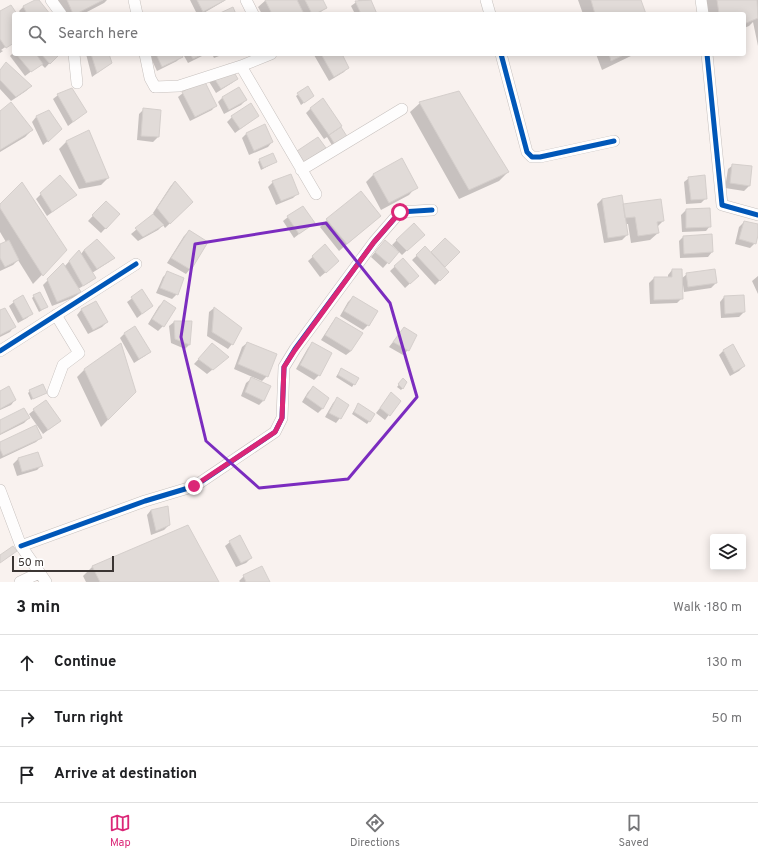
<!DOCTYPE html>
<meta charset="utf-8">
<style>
body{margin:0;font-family:Overpass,sans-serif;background:#f2f2f2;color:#202124}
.controls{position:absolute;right:12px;bottom:12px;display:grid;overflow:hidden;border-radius:4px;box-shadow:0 2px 10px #0003}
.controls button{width:36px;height:36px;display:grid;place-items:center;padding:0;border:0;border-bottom:1px solid #e0e0e0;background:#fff;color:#202124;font:20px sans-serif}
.scale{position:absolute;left:12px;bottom:10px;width:102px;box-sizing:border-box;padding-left:4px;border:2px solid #3b3533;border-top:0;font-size:11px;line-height:14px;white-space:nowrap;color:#3b3533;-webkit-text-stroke:3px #fff;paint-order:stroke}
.stop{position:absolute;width:12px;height:12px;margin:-9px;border:3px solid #db2777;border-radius:50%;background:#fff}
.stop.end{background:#db2777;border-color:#fff;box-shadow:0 1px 4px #0008}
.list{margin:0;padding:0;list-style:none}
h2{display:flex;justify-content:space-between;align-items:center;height:52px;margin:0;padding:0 16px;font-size:17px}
h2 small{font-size:13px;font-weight:400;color:#757577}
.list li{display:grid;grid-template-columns:26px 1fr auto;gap:12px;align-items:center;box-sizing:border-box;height:56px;padding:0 16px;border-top:1px solid #e0e0e0}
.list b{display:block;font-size:15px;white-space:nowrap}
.list em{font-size:13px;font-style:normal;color:#757577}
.icon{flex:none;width:22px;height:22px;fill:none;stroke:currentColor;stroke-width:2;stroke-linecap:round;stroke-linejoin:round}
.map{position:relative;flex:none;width:758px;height:582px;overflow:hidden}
.search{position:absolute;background:#fff;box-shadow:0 2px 10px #0003;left:12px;right:12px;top:12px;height:44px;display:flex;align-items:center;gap:10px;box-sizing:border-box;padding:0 14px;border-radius:4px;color:#757577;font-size:15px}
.sheet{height:220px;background:#fff}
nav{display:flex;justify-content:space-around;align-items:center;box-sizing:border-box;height:56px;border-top:1px solid #e0e0e0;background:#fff;font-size:11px;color:#757577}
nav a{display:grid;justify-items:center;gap:2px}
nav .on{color:#db2777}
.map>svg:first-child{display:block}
</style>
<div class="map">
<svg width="758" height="582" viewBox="0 0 758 582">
<rect width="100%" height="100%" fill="#f9f2ef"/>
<!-- shadow -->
<path fill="#0003" d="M38,0L48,14H21L19,11L24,6Z
M54,0H107L104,3L83,14H60Z
M190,0H226L202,14H197Z
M266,0H322L326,8L318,14H262L258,7Z
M359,0H370L376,14H355L351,6Z
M578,0H640L645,14H583Z
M706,0H758V46L753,22L749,26L744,28V14H708Z
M0,12L16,14H14V41L1,50L3,51L14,44L0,53Z
M14,52V54H58L45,68L41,64L25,76L10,56Z
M86,54H108L111,63L92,77Z
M149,54H180L181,56L177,61L157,71Z
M183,54H206L188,63Z
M212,54H224L214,58Z
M316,54H341L348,67L344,72L329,81L314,55Z
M596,54H635L602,70Z
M6,64L31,86L26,91L11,101L0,89V70Z
M237,79L232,83L216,93L208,80Z
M239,88L246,100L241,105L224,114L218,102L222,98Z
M307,88L313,96L301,105L296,96Z
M183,93L216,105L212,110L190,121L178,97Z
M58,95L81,116L68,126L53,99Z
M420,103L508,172L499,181L459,199L410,112Z
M311,108L341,126L337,130L341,128L333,147L327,137L324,139L306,113Z
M144,109L160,111L158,137L153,142L137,140L139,114Z
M49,111L56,134L43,145L32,122L36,117Z
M0,113L32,130L25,137L0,152Z
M258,116L235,133L227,122L232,117Z
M264,125L272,142L268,147L249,155L242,138L246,134Z
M89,131L108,178L101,185L79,189L59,149L66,142Z
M260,160L276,162L261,170L258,162Z
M733,165L751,167L749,186L744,191L725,188L728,169Z
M373,175L416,187L409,195L381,210L366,182Z
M689,178L706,198L701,203L686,204L684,182Z
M174,182L187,207L165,228L163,225L158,230L138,241L131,234L154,215L153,213L170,187Z
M273,182L298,193L293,198L276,205L268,187Z
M41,194L76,195L47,216L36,199Z
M602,199L663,221L657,227L658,233L650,240L631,243L628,224H625L627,235L622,240L604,243L597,204Z
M106,202L119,214L101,233L88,221Z
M0,205L66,250L33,284L18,260L13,265L0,271V245L6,242L0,232Z
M709,209L710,226L706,231L682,232L681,215L686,210Z
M380,216L339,251L320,227L327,220Z
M288,217L313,223L294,238L283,221Z
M744,222L758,225L755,243L750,248L735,244L739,227Z
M189,231L190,269L186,274L167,263L184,236Z
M683,237L712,252L708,257L680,258L679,241Z
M419,239L402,255L398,251L383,268L371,257L380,246L396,251L397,250L392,245L397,240Z
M445,240L458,252L443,267L448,272L435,285L412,260L425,248L431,254Z
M325,246L333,266L320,277L308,261Z
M84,250L113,258L109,262L92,273L95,278L90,282L78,289L80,292L75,297L52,306L43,285L63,265L64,267L74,256L81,254Z
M403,259L418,276L405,288L390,271Z
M672,270L681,279L687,274L716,283L711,288L684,292L683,285H681L682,298L677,303L650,304L649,283L654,278H668V275Z
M167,273L177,294L172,299L156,293L163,277Z
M758,276V294L752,281Z
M142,291L152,306L137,318L127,302Z
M34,296L47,307L39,312L32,298Z
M353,297L368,325L363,330L340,316L348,302Z
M724,297L744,312L739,317L721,318L720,302Z
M14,302L32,313L27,318L18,323L9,306Z
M96,302L107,322L102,327L88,334L77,315L81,310Z
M164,302L163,326L158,331L148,324L159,306Z
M214,308L232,344L228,349L207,336L209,312Z
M0,311L14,327L10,332L0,337Z
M337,318L351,351L346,355L321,340L332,323Z
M174,322H191L189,345L185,349L171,343L169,326Z
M404,328L408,350L403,355L389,347Z
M124,334L150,352L145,356L134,363L120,338Z
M247,343L267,376L262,381L234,369L242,347Z
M313,343L319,375L314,380L296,369L308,348Z
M120,344L135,392L101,427L77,377L84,370Z
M208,349L223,361L207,374L194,364Z
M723,351L744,366L739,371L730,376L719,355Z
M341,369L358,378L352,387L336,377Z
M251,379L264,400L259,405L241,396L246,383Z
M401,382L403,388L401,390L397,387Z
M313,387L328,398L322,409L318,413L302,402L308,392Z
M30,391L46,392L31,400L28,393Z
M0,392L15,400L11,405L0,410Z
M391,394L399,401L385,420L376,413Z
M337,399L340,418L336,423L325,417L333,403Z
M358,404L374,415L367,424L352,414Z
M34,410L60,421L43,434L29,414Z
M29,418L24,423L0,435V421Z
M41,437L36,442L0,459V443Z
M38,453L42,465L37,470L17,476L13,464L18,459Z
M151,510L169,525L164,530L151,535L147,515Z
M230,542L251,558L246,563L236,567L225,546Z
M93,566L218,582H86L83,576Z
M244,576L269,582H240L239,581Z"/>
<!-- building -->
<path fill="#e1dbd8" stroke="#d5cfcc" d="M35,0H39L50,14H27L23,6Z
M67,0H103L76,14H73Z
M197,0H225L203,12Z
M265,0H297L304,14H272Z
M305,0H323L327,8L315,14H312Z
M371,0L377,14H361L355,1Z
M591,0H641L646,14H595Z
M717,0H757L758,18L744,24V14H719Z
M11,5L17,14H14V43L6,48L0,39V11Z
M233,7L236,14H218Z
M16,54H36L43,64L31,72Z
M41,54H60L50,64Z
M91,54H109L112,63L97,73Z
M156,54H181L183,57L162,67Z
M190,54H203L193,59Z
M321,54H342L349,68L334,77Z
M609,54H626L611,61Z
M6,62L32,86L16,97L0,80V70Z
M229,64L238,79L221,89L212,75Z
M204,80L217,106L195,117L182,92Z
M308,86L314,96L304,103L297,93Z
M239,87L247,100L229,110L222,97Z
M72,88L87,112L73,122L57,94Z
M459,91L509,172L469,190L419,102Z
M323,98L342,126L329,135L310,108Z
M11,102L33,130L0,150V111Z
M251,103L259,116L240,129L231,116Z
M143,108L161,110L159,137L141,136Z
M49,110L62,129L48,142L36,116Z
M265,124L273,142L254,151L246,133Z
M341,127L348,138L336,146L329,135Z
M89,130L109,178L86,183L66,141Z
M318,137L326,148L304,162L297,151Z
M273,153L277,162L263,168L259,159Z
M402,158L418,188L389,203L373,174Z
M732,164L752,166L750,186L730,183Z
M291,174L299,194L281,201L272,181Z
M60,175L77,195L52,212L40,193Z
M705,175L707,199L691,200L688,177Z
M175,181L193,202L170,224L157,208Z
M22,182L67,250L43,276L0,208V204Z
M361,191L381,216L347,244L326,219Z
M622,195L628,235L608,238L602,199Z
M661,199L664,221L657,222L659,233L638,236L635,217L625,218L623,204Z
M106,201L120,214L106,229L92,215Z
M303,206L315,223L299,234L287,216Z
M710,208L711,227L686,228V209Z
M153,214L164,225L143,237L135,228Z
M744,221L758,224V235L756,244L739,239Z
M414,223L425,235L407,251L396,240Z
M189,230L208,242L191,270L171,258Z
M712,234L713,252L684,254L683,236Z
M445,238L460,252L445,267L431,252Z
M97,239L115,258L97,269L84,250Z
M9,240L19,260L5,267L0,258V244Z
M385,240L399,252L389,264L375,252Z
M325,244L339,261L326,273L312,256Z
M425,246L449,272L440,281L416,255Z
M79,250L96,278L83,286L69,261Z
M403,258L419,276L410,284L394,266Z
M63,263L81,292L57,302L47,279Z
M672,269H682L683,299L654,300V277H672Z
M715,269L717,283L688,287L686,273Z
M167,271L184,278L178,295L160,288Z
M142,289L153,306L142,314L131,297Z
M40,292L48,307L41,310L33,295Z
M23,295L33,314L23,319L13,301Z
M744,295L745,312L725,314L724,296Z
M353,296L378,311L369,326L344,311Z
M164,300L176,308L164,327L152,319Z
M96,301L108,322L93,330L81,309Z
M214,307L242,328L233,345L212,332Z
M5,308L16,327L0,335V310Z
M336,317L363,333L351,351L325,335Z
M174,321H192L190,345L175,339Z
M135,326L151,352L139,359L124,333Z
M404,327L417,335L409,351L393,342Z
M247,342L277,354L268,377L238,364Z
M312,342L332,353L320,376L300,365Z
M121,343L136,392L108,420L84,369Z
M212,343L229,357L213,370L198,359Z
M733,344L745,366L734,372L723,350Z
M341,368L359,378L355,385L338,375Z
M251,377L271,386L264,401L245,392Z
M403,378L407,382L403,389L398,384Z
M43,384L47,393L33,399L29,390Z
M9,386L16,400L0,409V391Z
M313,386L329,398L323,409L306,397Z
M391,392L401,401L390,416L380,408Z
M337,397L349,405L341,419L329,413Z
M46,400L61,421L48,430L33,409Z
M358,403L375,414L370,422L354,412Z
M24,408L30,418L0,434V420Z
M36,425L42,438L3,456L0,449V442Z
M38,452L43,466L22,472L18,458Z
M168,506L170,525L156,531L151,510Z
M188,525L219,582H100L92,566Z
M240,535L252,558L241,563L229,541Z
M13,546L17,551L0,563V555Z
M262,566L270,582H246L243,575Z"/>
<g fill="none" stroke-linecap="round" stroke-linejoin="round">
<!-- street casing -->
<g stroke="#c7c1be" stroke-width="12">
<path id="street" d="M51,0L61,14
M134,0L137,14
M246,0L253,14
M486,0L490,14
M701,0L703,14
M74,54L77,83
M145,54L150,78L155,87L179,86L241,66L271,54
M501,54L527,152L532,157H540L614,141
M707,54L722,205L758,215
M241,66L316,194
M301,170L402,109
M0,351L136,264
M53,392L63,365L79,353L56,315
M0,490L21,546L46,582
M21,546L145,501L195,486L275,432L282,418L284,367L295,349L374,242L400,212L432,210
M20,582L39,573"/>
</g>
<!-- street -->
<use href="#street" stroke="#fefdfd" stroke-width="11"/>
<!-- cycleway casing -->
<g stroke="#fff" stroke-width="8">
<path id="cycleway" d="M501,54L527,152L532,157H540L614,141
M707,54L722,205L758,215
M0,351L136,264
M21,546L145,501L195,486L275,432L282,418L284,367L295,349L374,242L400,212L432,210"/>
</g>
<!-- cycleway -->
<use href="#cycleway" stroke="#0057b8" stroke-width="5"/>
</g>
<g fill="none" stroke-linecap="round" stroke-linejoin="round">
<!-- route -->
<path stroke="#db2777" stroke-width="5" d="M194,486L275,432L282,418L284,367L295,350L374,242L400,212"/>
</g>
<!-- marked area -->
<path fill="none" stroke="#7b2cbf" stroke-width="3" stroke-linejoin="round" d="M326,223L390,303L417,397L348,479L259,488L206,441L181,337L195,244Z"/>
</svg>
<div class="controls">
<button><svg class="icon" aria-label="layers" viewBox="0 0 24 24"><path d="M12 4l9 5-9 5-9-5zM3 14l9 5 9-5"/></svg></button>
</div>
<div class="scale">50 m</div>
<div class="stop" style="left:400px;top:212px"></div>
<div class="stop end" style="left:194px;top:486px"></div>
<div class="search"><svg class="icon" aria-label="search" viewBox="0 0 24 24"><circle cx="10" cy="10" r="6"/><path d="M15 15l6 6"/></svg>Search here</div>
</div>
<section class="sheet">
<h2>3 min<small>Walk · 180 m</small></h2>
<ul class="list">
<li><svg class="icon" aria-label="ahead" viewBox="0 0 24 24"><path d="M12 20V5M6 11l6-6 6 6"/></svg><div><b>Continue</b></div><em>130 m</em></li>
<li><svg class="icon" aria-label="right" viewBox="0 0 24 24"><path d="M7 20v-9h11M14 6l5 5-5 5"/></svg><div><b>Turn right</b></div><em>50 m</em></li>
<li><svg class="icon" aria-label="arrive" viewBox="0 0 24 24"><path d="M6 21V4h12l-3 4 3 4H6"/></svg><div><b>Arrive at destination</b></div></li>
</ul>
</section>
<nav>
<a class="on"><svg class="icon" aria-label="map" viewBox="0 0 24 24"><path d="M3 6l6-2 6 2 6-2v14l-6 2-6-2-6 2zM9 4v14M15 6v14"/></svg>Map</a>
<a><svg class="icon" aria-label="directions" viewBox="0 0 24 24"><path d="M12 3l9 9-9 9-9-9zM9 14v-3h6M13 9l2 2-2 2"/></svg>Directions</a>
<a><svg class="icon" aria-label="saved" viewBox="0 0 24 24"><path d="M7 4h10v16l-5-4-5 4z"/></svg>Saved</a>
</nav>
